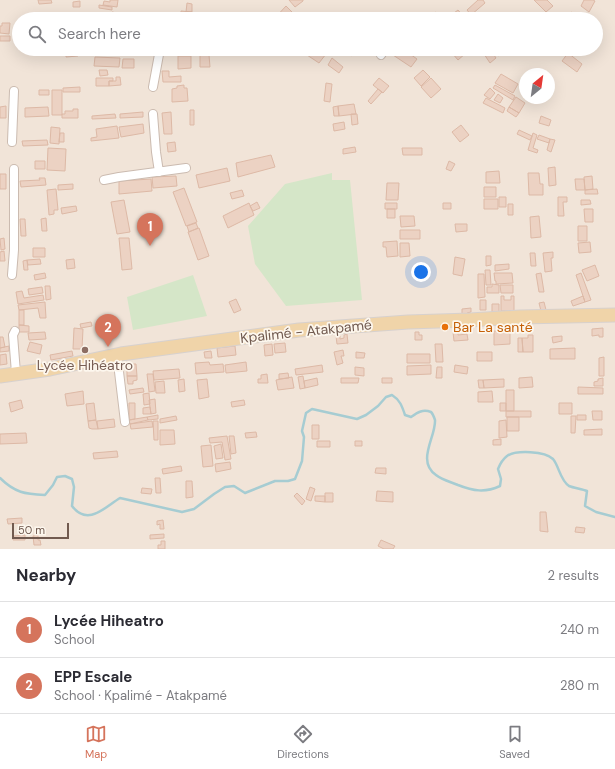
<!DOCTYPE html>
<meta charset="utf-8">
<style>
body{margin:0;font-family:"DM Sans",sans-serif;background:#f2f2f3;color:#2b2b33}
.compass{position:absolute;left:519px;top:68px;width:36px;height:36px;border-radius:50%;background:#fff;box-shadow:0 4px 16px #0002;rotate:29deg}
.scale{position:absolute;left:12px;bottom:10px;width:57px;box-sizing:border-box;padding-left:4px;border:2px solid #715a4f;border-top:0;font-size:11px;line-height:14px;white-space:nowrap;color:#715a4f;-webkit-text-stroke:3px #fdf7ee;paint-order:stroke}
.you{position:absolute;left:421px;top:272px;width:14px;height:14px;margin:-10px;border:3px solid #fff;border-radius:50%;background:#1a73e8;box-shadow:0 0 0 6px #1a73e833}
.badge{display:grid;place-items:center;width:26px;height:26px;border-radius:50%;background:#d5745c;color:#fff;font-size:13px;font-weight:700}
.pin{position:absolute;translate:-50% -33px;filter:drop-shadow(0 1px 2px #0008)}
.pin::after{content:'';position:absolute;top:21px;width:14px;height:12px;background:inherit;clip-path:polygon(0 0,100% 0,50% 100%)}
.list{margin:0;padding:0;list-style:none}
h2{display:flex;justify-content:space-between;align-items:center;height:52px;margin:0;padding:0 16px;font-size:17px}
h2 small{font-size:13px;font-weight:400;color:#7c7c81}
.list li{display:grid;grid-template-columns:26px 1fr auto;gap:12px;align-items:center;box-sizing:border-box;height:56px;padding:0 16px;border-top:1px solid #e1e1e2}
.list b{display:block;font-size:15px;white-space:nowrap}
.list p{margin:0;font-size:13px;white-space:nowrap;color:#7c7c81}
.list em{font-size:13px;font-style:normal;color:#7c7c81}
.icon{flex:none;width:22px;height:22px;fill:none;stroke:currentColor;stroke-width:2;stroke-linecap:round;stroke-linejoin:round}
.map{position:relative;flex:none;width:615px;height:549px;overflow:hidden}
.search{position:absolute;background:#fff;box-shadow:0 4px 16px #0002;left:12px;right:12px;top:12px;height:44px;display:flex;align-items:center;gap:10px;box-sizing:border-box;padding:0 14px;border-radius:22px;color:#7c7c81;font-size:15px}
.sheet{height:164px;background:#fff}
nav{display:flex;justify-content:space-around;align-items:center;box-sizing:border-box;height:56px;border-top:1px solid #e1e1e2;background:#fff;font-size:11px;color:#7c7c81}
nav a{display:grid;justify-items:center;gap:2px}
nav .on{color:#d5745c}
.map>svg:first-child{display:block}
</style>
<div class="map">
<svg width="615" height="549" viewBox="0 0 615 549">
<rect width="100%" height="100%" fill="#faf3e8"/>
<!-- residential -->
<path fill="#f1e4d8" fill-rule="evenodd" d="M0,0H615V549H0ZM19,19H596V49H19ZM525,74H549V98H525Z"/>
<!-- green -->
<path fill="#d5e6c8" d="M332,173V180H350L362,300L286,306L255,264L248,226L285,184Z
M193,275L207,316L133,330L127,297Z"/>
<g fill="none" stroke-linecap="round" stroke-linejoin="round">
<!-- stream -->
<path stroke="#a6ccd2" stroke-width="2.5" d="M0,478C15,493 25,494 45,495L53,485L57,477L65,476L72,479L74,487L72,506C88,527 105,507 120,498L182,512L194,509L214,494L225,487L234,486L245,493L275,481H288L295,479L302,461L304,437L302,431L306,413L312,409L357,419L366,415L378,406L386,397L392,395C400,400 402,406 405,415L411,417C418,412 423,409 431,412C433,414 434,417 435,420C436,437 416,461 436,475C442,480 451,482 458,485C473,491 485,493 500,486L501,479L498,469C500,464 503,459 507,456C516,450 545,451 553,459C559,466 560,480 569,486C574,488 582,489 587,491L585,506L596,512L615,517"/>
</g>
<!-- building -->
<path fill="#ecd2c3" stroke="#ddb9a6" d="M38,0H51L52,3L39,4Z
M110,0H118L117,7L103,5L104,1L110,2Z
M289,0H303V1L295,7Z
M478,0H483L485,3L471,15L467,10Z
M534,0H547L553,6L546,12Z
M584,0H593L595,1L589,12L581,6Z
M80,1V7H73V2Z
M187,3L192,4V12H186Z
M99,5L112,7V10L99,8Z
M286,6L292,12L285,19H274Z
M458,10L464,17L462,19H446Z
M181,11L192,12L191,19H181Z
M112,12L122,14L121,19H111Z
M436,12L443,19H433L430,16Z
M568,12L570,14L571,12L583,19H568L563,17L565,14L567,15Z
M2,23H10L9,34L0,33V26H2Z
M0,36H10V41H0Z
M66,49H78V56L66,57Z
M104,49H114V54H104Z
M164,49L181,50V55L164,54Z
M306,49H315L317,50L320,49L326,54L319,63L304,53Z
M346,49H357L352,56L345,50Z
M397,49H403L417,59L411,67L393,55Z
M459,49H462L466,53L458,60L452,53Z
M485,49H490L496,58L490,63L482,51Z
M492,49H503L505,51L498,56Z
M568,53L582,64L577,72L562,61Z
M200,55H209L210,67H200Z
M178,56H191V68L178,69Z
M95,57L120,58L119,67L94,66Z
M332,58L343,67L339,73L328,65Z
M123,59H134V68H122Z
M99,70H107L108,75L100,76Z
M423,70L430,77L421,86L414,78Z
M162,71H169V77L181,76V82H163Z
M501,74L518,84L513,93L495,83Z
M116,77H120L121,85L109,86V81H116Z
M96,78H113V81H109V86H96Z
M379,78L389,86L383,93L373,85Z
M431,78L441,89L431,98L421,87Z
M326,83L332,84L330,102L324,101Z
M184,85V88H187L188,101L172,102V89L177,88V86Z
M495,85L515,96L513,100L493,88Z
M80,87V92H63V88Z
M490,88L495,93L490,99L484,95Z
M378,89L382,92L371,104L368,101Z
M39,90H49V95H39Z
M52,90H62V115H52Z
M498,94L503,98L500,103L494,100Z
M516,97L525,103L519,113L509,107Z
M486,98L505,108L503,113L483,103Z
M354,104L356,114L339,116L338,106Z
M6,106V118H0V107Z
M338,106L339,116H334L333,107Z
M48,107L49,116L25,117V108Z
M509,107L519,113L516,117L507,111Z
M73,109H78V118H62V114H65V111H73Z
M190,110H194V125H190Z
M143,112V117L120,118V114Z
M171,112L172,134H164L162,113Z
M115,114L116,118L92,119V116Z
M351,114H357L358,124L352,125Z
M541,116L551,120L549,126L539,123Z
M344,122L345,129L334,131L333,124Z
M143,124L144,133L121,137L119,127Z
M461,125L469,135L460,142L452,132Z
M117,126L119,138L91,141V138L97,137L96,129Z
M51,127L60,128L59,144L50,143Z
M519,130L532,136L530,140L517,134Z
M60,133H64V142H59Z
M533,133L537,135L533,148L538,150L537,153L528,150Z
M539,135L550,139L549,143L537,139Z
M550,139L555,140L551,152L547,150Z
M47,140L48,145L23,146L22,141Z
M175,142L176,151L168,152L167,143Z
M355,147L356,152L343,154V149Z
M48,148L66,149L65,171L47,170Z
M402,148H422V155H403Z
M271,155L275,167L238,177L236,163Z
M35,161H45V169H35Z
M449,161L455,164L451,171L446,169Z
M555,167L556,185L549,186L548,168Z
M227,168L230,181L199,188L196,175Z
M499,171L500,183H486V172Z
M528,173H539L540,184H543V195H529Z
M0,174H6V189H0Z
M176,176L177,186L153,188L152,177Z
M592,176L593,189L585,190L584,177Z
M39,178H45L46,185L21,187L20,181L40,180Z
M151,179L152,191L119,194V181Z
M575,179H584L585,190H576Z
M387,183H399L398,200H386Z
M73,184V189L58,190V185Z
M484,187H496V197H484Z
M184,188L197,222L186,226L173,192Z
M56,189L58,210H54V214L49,215L47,190Z
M597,189L598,194H585V190Z
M242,190L244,196L232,199L230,193Z
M499,197H506V207H499Z
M558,197H567V202H563L564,216H558Z
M484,199H498V209H484Z
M124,200L130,232L117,234L111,202Z
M581,200H590L591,204L581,205Z
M257,202L260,208L253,211L250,206Z
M249,203L254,215L228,228L223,216Z
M385,203H397V209H385Z
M443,203H451V209H443Z
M508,204H513V215H508Z
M76,206L77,211L62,214L61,208Z
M387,209H395V218H387Z
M584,209H593V222H585Z
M400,216H414L415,226L401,227Z
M539,216L541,237L531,238L530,217Z
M46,218L47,231H42L41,219Z
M20,219H25L26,236H21Z
M196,223L198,228L189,232L187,226Z
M455,224H467V231L456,232Z
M578,226H587V241H578Z
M199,228L209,256L198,260L188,232Z
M400,230H420V239H400Z
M4,238L5,249L1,250L0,239Z
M119,238H129L132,269L122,270Z
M397,241L398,256L387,257L386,247H383V242Z
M590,242L591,252L579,253L578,243Z
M400,243H409L410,256L400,257Z
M33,248H45V257H33Z
M4,251L5,261H0V252Z
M553,252V258H551L552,271L545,272L543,253Z
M530,253H535L536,266H531Z
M486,256H491V265L486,266Z
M455,257L465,259L462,276L453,274Z
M40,259L41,264L28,265L27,260Z
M74,259L75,268L67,269L66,260Z
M27,260L28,270H24L23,261Z
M509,264V269L495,271V265Z
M595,265L599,276L587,281L582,270Z
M485,270H490L491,285H486Z
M45,273L46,278L35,280L34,275Z
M494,273H512L513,283L496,284V281H495Z
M541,273L544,292H539L536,274Z
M581,273L591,300L585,302L576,275Z
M478,274H484L485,297L478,298Z
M492,284L499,285V293H487V287H492Z
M500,285H513V293H501Z
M45,286H50L51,299L46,300Z
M42,287L43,293L29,295L28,289Z
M22,291L24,298L43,295L44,300L18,304L16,292Z
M501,296H504V300H511V296H514V311H501Z
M583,296L585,302L573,306L571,301Z
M236,299L241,310L234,313L229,302Z
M480,300H486V310H480Z
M45,302L46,318H40L38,308L19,310L18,305Z
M544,302L546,310L541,311L539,303Z
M492,304H499V312H492Z
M471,308V312L467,313V315H462V309Z
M19,310H24V325H19Z
M91,322L92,326L81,328L80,324Z
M19,325L29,326V332H19Z
M74,328L83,329L82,349H73Z
M603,328V337H599V335L592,336V329Z
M494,331H510V344L494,345Z
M45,332L46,339L29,340L28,333Z
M415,332H419V335H422V340H415Z
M453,332H458V335L467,334L468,340L454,341Z
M347,334L348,343L337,344L336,336H340V339L344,338V335Z
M528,335H533V352H523L522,338H528Z
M562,336V341L553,343L552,337Z
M0,337H3L5,347L0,348Z
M518,338H522L523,352H518Z
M30,342L42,345L40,354L27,351Z
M285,343L286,352L275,353L274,344Z
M272,344L273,355L265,356L264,345Z
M435,344H442L443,362H436Z
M9,346V351L0,352V348Z
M235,346L236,355L218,357L217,348Z
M575,348V359H550V349Z
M343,350L344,356H341L343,363L337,365L334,352Z
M72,351L73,356L51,360L50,355Z
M211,351L212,358H205L204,352Z
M356,352L365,353L364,358H356Z
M477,352H492V361H477Z
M6,354L7,364L0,365V355Z
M407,354H430V363H407Z
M604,357V376H599V358Z
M209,362L210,365L223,364L224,372L196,374L195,363Z
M246,362L247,371L226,373L225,365Z
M131,364H136L137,376H127V370H131Z
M322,365L323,372L296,375L295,369Z
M431,365V374L407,375V366Z
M455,365L468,367L467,374L454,372Z
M355,367L364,368V376L355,375Z
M437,367H442V378H436Z
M179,369L180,378L154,380L153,371Z
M288,373L289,378L279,379V374Z
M147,374H153L155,391L149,392Z
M267,374L268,383H258V379H261V375Z
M127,376H137V380L133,381V384H128Z
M303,376L305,388L300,389L298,377Z
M292,377L294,388L278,390L276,380Z
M532,377L533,387L519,388V378Z
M317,378L318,385L305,388L304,381Z
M341,378H359L358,383H341Z
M382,378H392V383H382Z
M603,378V386H594V382L598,381V379Z
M184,379L185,391L179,392L178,380Z
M207,379L209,397L199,399L197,380Z
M504,379V387L484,388L483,380Z
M478,380H483L484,388H479Z
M164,381L165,393H156L155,382Z
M578,387L603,388V394H578Z
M143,388L144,392L130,394L129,390Z
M506,390H514V411H506Z
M83,391L84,404L67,406L65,394Z
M492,391L493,402H478V392Z
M149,393L150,404L144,405L143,394Z
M155,399L156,413L151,414L149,400Z
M21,400L23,408L11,412L9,403Z
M244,400L245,405L232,407L231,402Z
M94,403L96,420L88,421L86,404Z
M129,403H135V419L129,420Z
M500,403H506V411H500Z
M559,403H572V414H559Z
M150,407L151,414H143V408Z
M506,411H531V417H506Z
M592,411H602V420H593Z
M158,415V419L148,420L147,417Z
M577,415H586V420H577Z
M176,416L177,420L160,423V419Z
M571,416H576L575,433H571Z
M147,417L148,420L130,424L129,420Z
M507,417H519V431H507Z
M114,419L115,427L98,429L97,421Z
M96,420L98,429H92L89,428L88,421Z
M506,420L507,437L499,438V421Z
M152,421L153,427L131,429L130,424Z
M153,421H158V440H154Z
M312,425H319V439H312Z
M602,429V435H584V430Z
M160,430H174L175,444L160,445Z
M256,432L257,437L246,438L245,433Z
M26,433L27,443L0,444V434Z
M227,436L231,459L225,460L222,442L210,443L209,438Z
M229,436H234L236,453L231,454Z
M501,439V445H493V440Z
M317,441H330V447H317Z
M355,441H362V446H355Z
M221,444L223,458L216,459L214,446Z
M211,445L213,466L203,467L201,446Z
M117,451L118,457L94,459L93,453Z
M230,462L231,469L216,472L215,464Z
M181,466L182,471L163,474L162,469Z
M376,468H386V474L375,473Z
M155,478H160L161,493H156Z
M186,481H192L193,497L186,498Z
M310,487L315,489L311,501L306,499Z
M142,488L152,489L151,494L141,493Z
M377,491L393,492V502L376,501Z
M297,493L305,501L302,505L294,496Z
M325,493H333V502H325Z
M315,496H325V502L315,501Z
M540,512H546L548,532L540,531Z
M22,518V523L8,524L7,519Z
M163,520L164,529H160V524L157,525V521Z
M576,527L585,528L584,533L575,532Z
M164,534V538L150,539V535Z
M25,535V540H13V536Z
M38,535V540H40L41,545H34L33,536Z
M381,540L395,546L393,549H384L378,546Z
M161,541H165V549H158V545H161Z"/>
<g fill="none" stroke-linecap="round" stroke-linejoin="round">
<!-- street casing -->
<g stroke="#cbbbb0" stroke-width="10">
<path id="street" d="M381,55L385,49
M153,87L160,49
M153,114L156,152L159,172
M12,142L14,91
M104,180L119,177L186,168
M12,275L14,250V169
M15,331L13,335L16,373
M117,355L125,422"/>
</g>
<!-- primary casing -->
<g stroke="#d7d1ce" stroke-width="15">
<path id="primary" d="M0,376L50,369L121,354L299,330L408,322L470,320L520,317L615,315"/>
</g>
<!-- street -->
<use href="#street" stroke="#fff" stroke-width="8"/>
<!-- primary -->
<use href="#primary" stroke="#f0d4a9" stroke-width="13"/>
</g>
<!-- markers -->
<circle fill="#e8710a" stroke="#fdf7ee" stroke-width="1.5" cx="445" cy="327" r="4"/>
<circle fill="#8d6e63" stroke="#fdf7ee" stroke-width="1.5" cx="85" cy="350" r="4"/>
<g text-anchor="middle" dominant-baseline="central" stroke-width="3.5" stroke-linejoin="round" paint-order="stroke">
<!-- food labels -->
<g font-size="14" fill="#c56008" stroke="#fdf7ee" text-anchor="start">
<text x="453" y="327">Bar La santé</text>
</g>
<!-- street labels -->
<g font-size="14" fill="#715a4f" stroke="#fdf7ee">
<text transform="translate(306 331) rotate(-6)">Kpalimé - Atakpamé</text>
</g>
<!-- education labels -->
<g font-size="14" fill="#785e54" stroke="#fdf7ee">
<text x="85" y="365">Lycée Hihéatro</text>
</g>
</g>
</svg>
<svg class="compass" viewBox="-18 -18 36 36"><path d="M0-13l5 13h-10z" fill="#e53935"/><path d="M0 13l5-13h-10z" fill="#7c7c81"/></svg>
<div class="scale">50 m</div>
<div class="you"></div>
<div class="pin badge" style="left:150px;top:246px">1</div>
<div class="pin badge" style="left:108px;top:347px">2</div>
<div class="search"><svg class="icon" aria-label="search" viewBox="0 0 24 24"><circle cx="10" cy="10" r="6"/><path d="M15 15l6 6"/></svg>Search here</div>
</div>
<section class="sheet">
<h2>Nearby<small>2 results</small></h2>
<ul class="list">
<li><span class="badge">1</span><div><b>Lycée Hiheatro</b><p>School</p></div><em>240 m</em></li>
<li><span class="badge">2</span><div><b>EPP Escale</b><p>School · Kpalimé - Atakpamé</p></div><em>280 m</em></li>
</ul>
</section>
<nav>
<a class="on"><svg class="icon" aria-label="map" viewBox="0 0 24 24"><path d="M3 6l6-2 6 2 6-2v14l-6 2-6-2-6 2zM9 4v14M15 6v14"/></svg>Map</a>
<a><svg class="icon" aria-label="directions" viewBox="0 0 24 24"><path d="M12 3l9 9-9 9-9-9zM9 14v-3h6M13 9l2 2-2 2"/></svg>Directions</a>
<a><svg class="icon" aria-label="saved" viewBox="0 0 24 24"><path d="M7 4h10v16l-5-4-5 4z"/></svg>Saved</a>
</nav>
